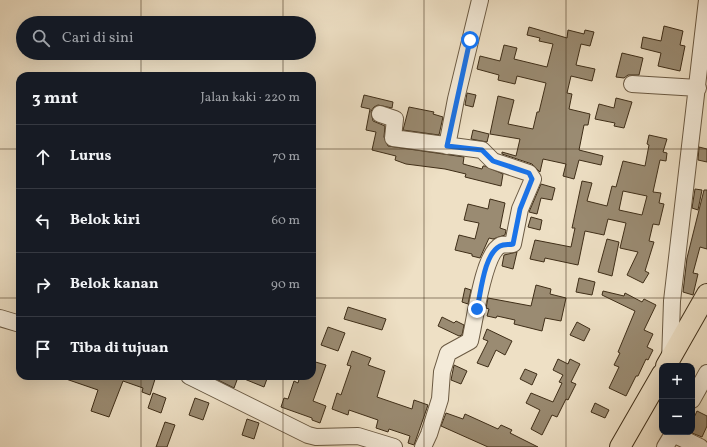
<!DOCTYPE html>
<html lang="id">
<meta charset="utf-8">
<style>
body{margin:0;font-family:Vollkorn,serif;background:#20242c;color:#f1f3f6}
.controls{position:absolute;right:12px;bottom:12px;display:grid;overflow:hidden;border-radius:8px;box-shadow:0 4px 16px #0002}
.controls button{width:36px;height:36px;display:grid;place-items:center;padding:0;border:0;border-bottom:1px solid #363941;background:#171b24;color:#f1f3f6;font:20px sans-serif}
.stop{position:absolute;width:12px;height:12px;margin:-9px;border:3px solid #1a73e8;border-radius:50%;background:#fff}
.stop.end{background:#1a73e8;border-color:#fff;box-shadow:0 1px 4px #0008}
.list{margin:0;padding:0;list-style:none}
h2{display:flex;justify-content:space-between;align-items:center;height:52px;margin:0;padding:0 16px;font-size:17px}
h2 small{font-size:13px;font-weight:400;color:#9ea1a6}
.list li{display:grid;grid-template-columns:26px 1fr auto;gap:12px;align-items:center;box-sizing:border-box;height:64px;padding:0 16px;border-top:1px solid #363941}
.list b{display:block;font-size:15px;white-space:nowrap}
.list em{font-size:13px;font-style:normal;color:#9ea1a6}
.icon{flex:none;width:22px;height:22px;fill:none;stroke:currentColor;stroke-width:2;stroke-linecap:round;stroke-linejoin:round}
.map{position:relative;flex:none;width:707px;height:447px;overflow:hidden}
.search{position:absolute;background:#171b24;box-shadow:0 4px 16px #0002;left:16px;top:16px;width:300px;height:44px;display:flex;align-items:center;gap:10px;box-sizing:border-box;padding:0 14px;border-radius:22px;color:#9ea1a6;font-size:15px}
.panel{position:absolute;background:#171b24;box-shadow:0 4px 16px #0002;left:16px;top:72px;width:300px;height:308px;border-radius:12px}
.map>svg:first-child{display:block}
</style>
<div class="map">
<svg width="707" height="447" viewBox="0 0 707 447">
<rect width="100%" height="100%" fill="#eee0c5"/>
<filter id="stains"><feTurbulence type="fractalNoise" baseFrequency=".005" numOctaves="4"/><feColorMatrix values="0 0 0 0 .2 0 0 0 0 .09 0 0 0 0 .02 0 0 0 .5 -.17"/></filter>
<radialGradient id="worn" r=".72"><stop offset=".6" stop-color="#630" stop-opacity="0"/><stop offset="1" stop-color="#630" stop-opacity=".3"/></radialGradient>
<!-- building -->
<path fill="#9a8b72" stroke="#3f2e18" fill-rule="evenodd" d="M664,26L683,31L680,45L685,46L680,71L658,66L661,53L641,48L643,37L661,41Z
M529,27L567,38L568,30L584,34L585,30L594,32L590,46L581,44L576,65L595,69L592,81L571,76L567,93L572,94L569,109L590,114L588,125H584L579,150L603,156L601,165L579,160L574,179L563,176L566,164L543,159L540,172L532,164L502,154V152L516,156L520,139L490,134L498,96L514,100L508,124L533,129L537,112H539L546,83L517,76L515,84L498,80L499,75L477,69L480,56L500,61L504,45L517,48L514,59L547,67L553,44L539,41L540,38L527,35Z
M622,53L643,58L639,75H628L624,78L616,77Z
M467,93L476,95L473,107L465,105Z
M364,95L393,102L392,108L378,105L374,107L371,111L373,121L385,126L384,137L388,146L464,157L463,164L482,169L483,166H485L503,174L501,186L465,177L466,174L445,169L406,164L395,160L396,156L372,150L376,132L366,130L370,109L361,107Z
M616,98L632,102L624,128L614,126L615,123L595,119L599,104L614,108Z
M409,107L434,112L433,114L443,117L439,135L403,130Z
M473,130L489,134L487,142L471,139Z
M649,135L667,139L663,152L667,153L666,161L660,160L653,192L661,193L659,203L664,204L659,225L653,224L649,241L654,242L645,271L649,273L643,283L627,275L638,252L620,248L626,223L608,219L604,235L585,231L578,265L545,258L544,262L530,259L535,240L571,247L575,228H572L582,181L592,183L587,201L607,206L612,186L616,187L623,161L645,166L649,145L647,144ZM623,191L647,196L642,215L619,210Z
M699,147L707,149V162L698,160Z
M541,184L555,188L552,200L541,198L537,214L529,212Z
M695,189L702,190L698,210L692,208Z
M704,190H707V249L700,247L693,273L698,274L693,295L683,292L687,258Z
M490,199L505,203L500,228L506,230L505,235L493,239L489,238L480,258L472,256V254L455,250L459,235L475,239L479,223L464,220L468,204L488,209Z
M531,217L542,220L540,230L528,227Z
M607,239L619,242L612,276L598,272Z
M517,252L513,269L502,266L504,255Z
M579,278L595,282L592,295L576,292Z
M536,285L551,289L550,294L566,298L561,321L545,318L542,331L514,324L515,320L497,316L496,318L487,316L489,309L486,308L488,298L531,306Z
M465,288L471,290L468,304L462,302Z
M603,291L624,296L625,293L642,302L644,299L656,305L644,330L653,334L647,347L653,350L648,360L646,359L638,376H636L626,396L609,388L619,367L614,365L620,353L618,352L635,311L602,295Z
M348,307L386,319L382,330L344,319Z
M442,317L454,323L456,321L464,325L462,335L459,336L438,326Z
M577,322L590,329L584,341L570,335Z
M328,327L345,333L338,351L321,345Z
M487,329L512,341L505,355L496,350L488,367L477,363L488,341L483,339Z
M352,351L371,358L368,365L385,371L377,397L412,409L414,400L428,405L414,445L408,443L410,436L389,429L388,432L376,428L378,420L349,410L348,415L332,409L337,393L341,395L351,366L347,365Z
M558,359L568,364L570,359L580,364L571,382L576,384L568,400L566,399L557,417L552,415L542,435L531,429L540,410L526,403L531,393L553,402L562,383L559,382L563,375L553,370Z
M312,361L326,365L313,401L326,406L320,423L312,420V418L281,407L284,398L288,399L294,381L298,383L300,376H312Z
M454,365L467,371L461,384L451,380Z
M525,369L537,374L532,385L520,379Z
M63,376H156L150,395L142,392L143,388L123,381L109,417L91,411L98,390L63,378Z
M210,376H226L237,380L234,388Z
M237,376H268L264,387Z
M153,393L166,398L161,413L148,408Z
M195,398L209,403L203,420L189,415Z
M595,403L609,410L605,418L591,412Z
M697,411L707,416V426L702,437L692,433V422Z
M446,413L463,419L465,414L498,429L501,425L512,430L510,433L538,447H488L441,426Z
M247,419L259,423L254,439L242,435Z
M165,422L175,425L167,447H156Z"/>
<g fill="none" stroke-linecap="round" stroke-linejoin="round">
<!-- minor casing -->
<g stroke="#6b5a43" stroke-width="18">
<path id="minor" d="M632,84L698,88
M380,114L395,119L393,138L482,150L493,161L529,173L533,179L520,209L513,244C509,245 504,244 501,245C483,253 475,321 470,341L448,353L442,372L440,399L429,434L423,447
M447,146L456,99L480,0
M0,318L20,324
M670,361L672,301L707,0
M189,376L308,435L316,437L358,436L394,447
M692,400L707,373
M673,434L700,447
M665,447L674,432"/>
</g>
<!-- major casing -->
<g stroke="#3f2e18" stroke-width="22">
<path id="major" d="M666,366L707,294
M620,447L662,374"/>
</g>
<!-- minor -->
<use href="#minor" stroke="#f4ebd9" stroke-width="16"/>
<!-- major -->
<use href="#major" stroke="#eee0c5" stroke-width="20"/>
</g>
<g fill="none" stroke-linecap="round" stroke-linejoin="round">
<!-- route -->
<path stroke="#1a73e8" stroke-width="5" d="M470,40L447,146L482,150L493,161L529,173L532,179L520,209L513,244C509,245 504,244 500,246C484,254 481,292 477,309"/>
</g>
<!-- grid -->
<path fill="none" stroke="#3f2e18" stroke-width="1" stroke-opacity="0.55" d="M141,0V23M283,0V23M424,0V447M566,0V447M141,53V76M283,53V76M0,149H20M312,149H707M0,298H20M312,298H707M141,376V447M283,376V447"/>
<rect width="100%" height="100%" filter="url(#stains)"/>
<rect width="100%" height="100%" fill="url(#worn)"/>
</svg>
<div class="controls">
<button>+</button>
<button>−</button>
</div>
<div class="stop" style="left:470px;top:40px"></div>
<div class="stop end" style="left:477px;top:309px"></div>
<div class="search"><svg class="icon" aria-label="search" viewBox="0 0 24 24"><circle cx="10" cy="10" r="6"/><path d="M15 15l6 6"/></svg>Cari di sini</div>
<section class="panel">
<h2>3 mnt<small>Jalan kaki · 220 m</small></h2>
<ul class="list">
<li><svg class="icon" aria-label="ahead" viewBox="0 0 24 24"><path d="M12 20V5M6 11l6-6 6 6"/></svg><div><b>Lurus</b></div><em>70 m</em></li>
<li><svg class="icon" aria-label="left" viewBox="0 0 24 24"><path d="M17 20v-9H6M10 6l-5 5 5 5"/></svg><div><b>Belok kiri</b></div><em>60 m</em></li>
<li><svg class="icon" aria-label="right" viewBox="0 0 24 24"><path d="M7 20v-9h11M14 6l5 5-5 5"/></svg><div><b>Belok kanan</b></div><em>90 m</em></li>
<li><svg class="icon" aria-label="arrive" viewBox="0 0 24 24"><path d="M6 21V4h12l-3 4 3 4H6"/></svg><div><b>Tiba di tujuan</b></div></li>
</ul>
</section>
</div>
